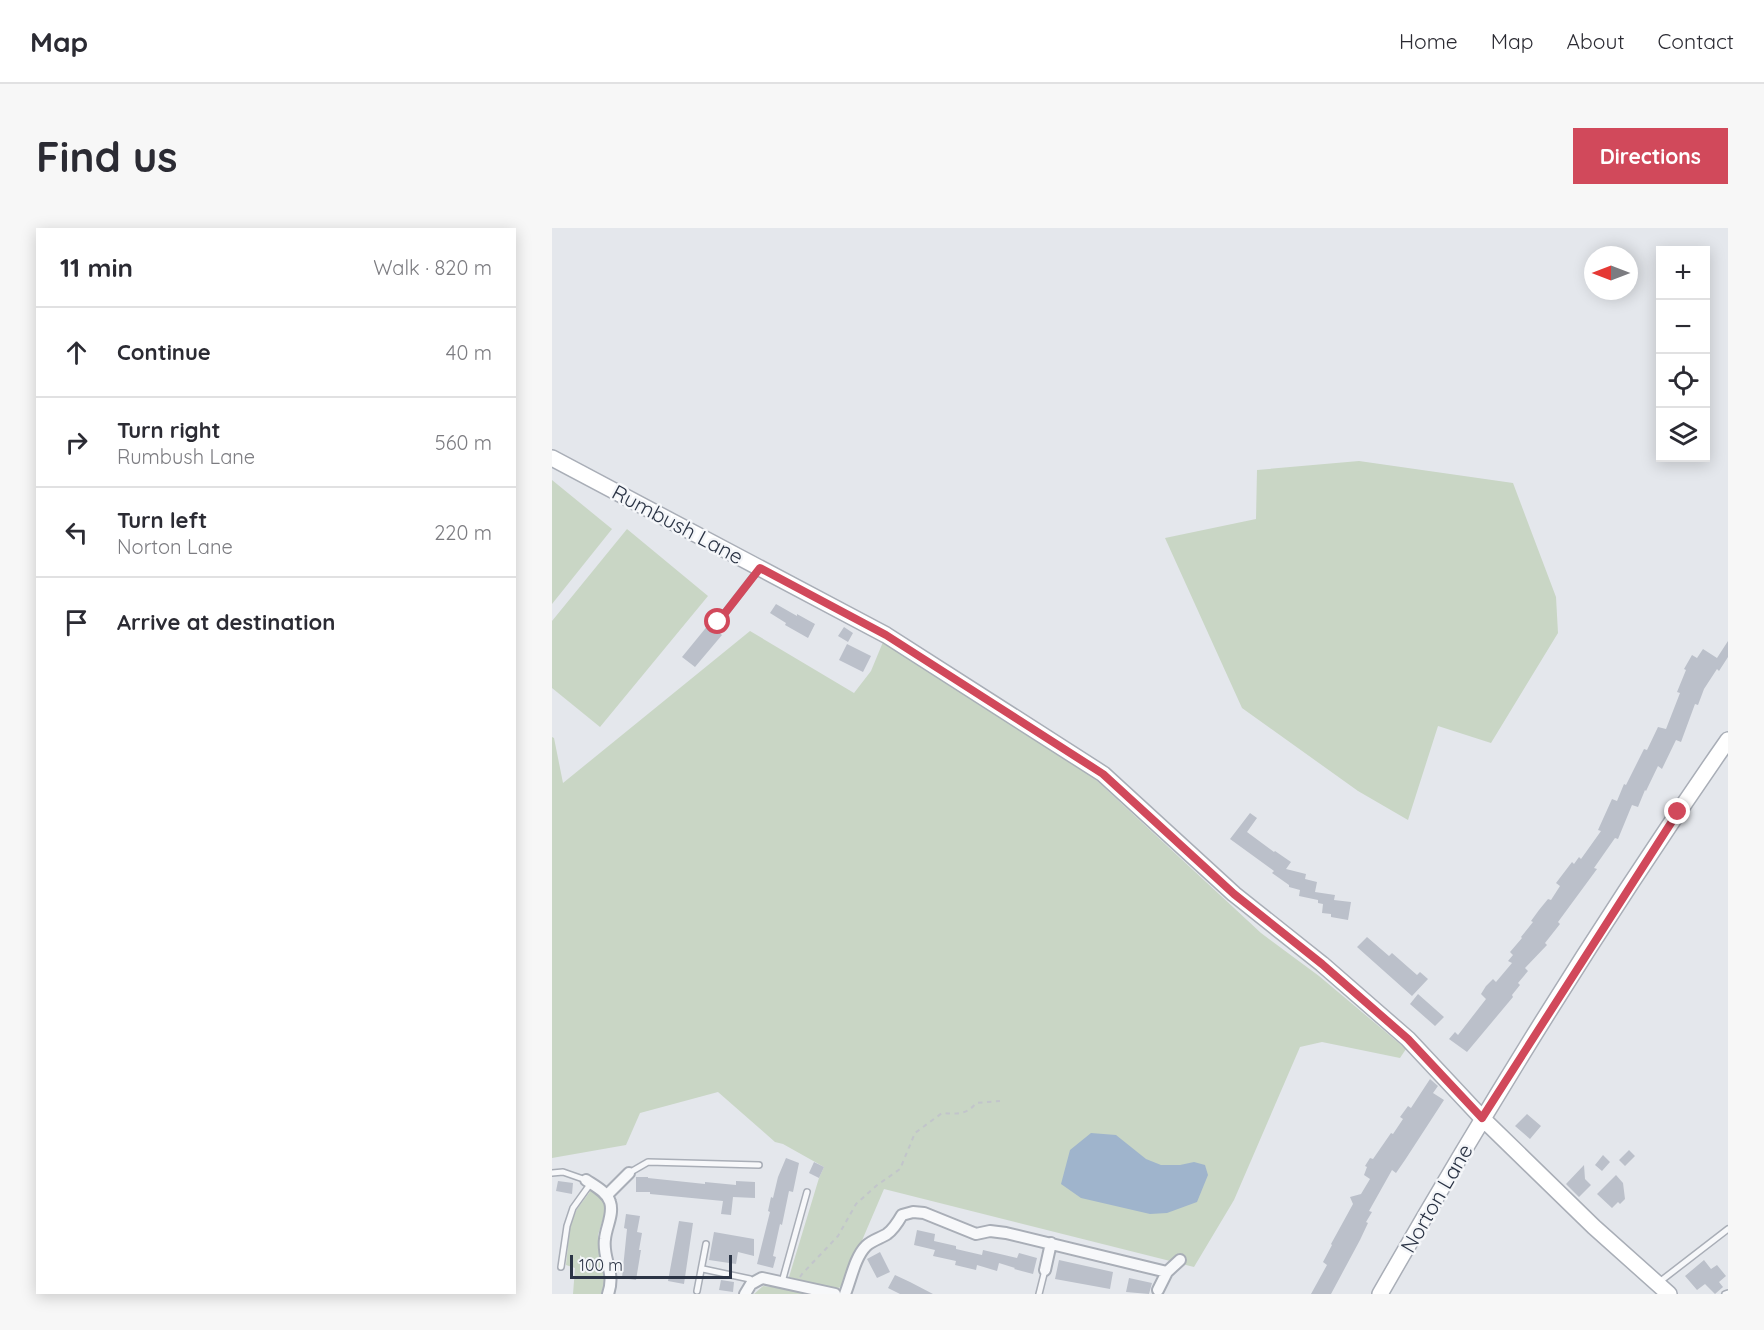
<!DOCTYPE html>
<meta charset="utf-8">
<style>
body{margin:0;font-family:Quicksand,sans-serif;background:#f7f7f7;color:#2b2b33}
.controls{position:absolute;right:18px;top:18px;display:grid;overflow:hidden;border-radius:0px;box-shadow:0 3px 15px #0003}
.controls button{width:54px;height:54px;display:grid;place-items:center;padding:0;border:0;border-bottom:2px solid #e1e1e2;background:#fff;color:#2b2b33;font:30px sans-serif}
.compass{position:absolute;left:1032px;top:18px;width:54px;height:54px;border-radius:50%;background:#fff;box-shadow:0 3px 15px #0003;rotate:270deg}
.scale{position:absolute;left:18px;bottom:15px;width:162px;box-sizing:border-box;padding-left:6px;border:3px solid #2b3445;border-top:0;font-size:16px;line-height:21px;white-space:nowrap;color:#2b3445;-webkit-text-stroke:4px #f4f6f9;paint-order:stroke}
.stop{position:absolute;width:18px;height:18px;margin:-14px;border:4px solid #d1495b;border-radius:50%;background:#fff}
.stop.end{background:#d1495b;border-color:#fff;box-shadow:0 2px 6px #0008}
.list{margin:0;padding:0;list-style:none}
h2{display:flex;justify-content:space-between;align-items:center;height:78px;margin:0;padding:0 24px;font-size:26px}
h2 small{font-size:20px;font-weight:400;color:#7c7c81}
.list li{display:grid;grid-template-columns:39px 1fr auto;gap:18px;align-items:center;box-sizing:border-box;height:90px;padding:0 24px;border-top:2px solid #e1e1e2}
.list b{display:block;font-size:22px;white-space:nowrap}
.list p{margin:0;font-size:20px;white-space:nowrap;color:#7c7c81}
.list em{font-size:20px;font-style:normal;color:#7c7c81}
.icon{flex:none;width:33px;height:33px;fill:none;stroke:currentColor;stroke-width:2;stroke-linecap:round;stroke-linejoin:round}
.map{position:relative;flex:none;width:1176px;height:1066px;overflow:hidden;border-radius:0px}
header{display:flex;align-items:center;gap:36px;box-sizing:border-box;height:84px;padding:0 30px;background:#fff;border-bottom:2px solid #e1e1e2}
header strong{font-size:28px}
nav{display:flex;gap:33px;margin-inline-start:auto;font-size:21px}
.intro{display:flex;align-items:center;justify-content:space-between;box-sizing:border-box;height:144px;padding:0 36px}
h1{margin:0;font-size:42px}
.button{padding:15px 27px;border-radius:0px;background:#d1495b;color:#fff;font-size:21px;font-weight:700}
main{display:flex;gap:36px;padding:0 36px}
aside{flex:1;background:#fff;border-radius:0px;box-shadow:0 3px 15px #0003}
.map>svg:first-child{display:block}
</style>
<header>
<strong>Map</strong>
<nav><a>Home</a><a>Map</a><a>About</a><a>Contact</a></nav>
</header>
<div class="intro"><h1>Find us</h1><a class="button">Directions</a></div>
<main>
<aside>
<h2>11 min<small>Walk · 820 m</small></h2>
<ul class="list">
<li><svg class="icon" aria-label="ahead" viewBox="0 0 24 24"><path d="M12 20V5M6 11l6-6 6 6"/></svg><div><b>Continue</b></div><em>40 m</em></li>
<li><svg class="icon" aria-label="right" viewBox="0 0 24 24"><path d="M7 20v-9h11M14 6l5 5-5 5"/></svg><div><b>Turn right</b><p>Rumbush Lane</p></div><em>560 m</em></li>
<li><svg class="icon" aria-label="left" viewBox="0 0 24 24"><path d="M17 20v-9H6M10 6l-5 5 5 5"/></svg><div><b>Turn left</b><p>Norton Lane</p></div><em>220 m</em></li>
<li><svg class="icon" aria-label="arrive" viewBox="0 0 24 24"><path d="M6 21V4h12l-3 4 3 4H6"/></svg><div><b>Arrive at destination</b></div></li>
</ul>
</aside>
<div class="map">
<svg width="1176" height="1066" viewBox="0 0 1176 1066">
<rect width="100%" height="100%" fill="#e4e7ec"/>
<!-- green -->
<path fill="#c9d6c5" d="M807,233L961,255L1004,369L1006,405L939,515L886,498L856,592L806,563L690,480L613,310L704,291L705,242Z
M0,252L60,301L0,376Z
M75,301L156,368L48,499L0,460V393Z
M198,403L302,465L319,443L331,414L542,550L709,705L767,748L854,821L848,830L770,814L748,819L682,972L642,1039L332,961L291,1057L285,1061L237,1049L267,950L272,939L231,916L223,914L166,864L88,885L74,917L0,930V509L2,510L11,555Z
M40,961L53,970L54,981L46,1007L55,1047L49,1066H21L23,1040L14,1037L18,998L25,981Z
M211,1058L239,1061L253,1066H202Z"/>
<!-- water -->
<path fill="#9fb4cc" d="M539,905L564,907L594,931L609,937H628L642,934L653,937L656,947L645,974L615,985L598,986L529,970L509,956L518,922Z"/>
<!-- building -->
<path fill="#bbc0ca" d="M224,376L245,388V386L263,396L256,410L233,397L234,395L218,385Z
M157,396L170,407L143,439L130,429Z
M292,399L301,405L296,414L286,408Z
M1176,413V429L1167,443L1165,441L1152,461L1146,477L1143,476L1129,514L1124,512L1110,541L1106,538L1094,563L1093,562L1086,579L1080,577L1066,611L1063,610L1042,640L1045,641L1006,694L1008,696L993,715L995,717L973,740L976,743L966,755L968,757L960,767L961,769L915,824L897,811L903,804L906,807L934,771L929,766L934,758L941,751L944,754L960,735L956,733L961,727L958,724L970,710L969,709L981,694L979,693L987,682L996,671L999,672L1008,658L1004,655L1020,634L1022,636L1027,629L1029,631L1049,603L1046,602L1060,571L1065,573L1072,556L1074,557L1092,521L1095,522L1106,499L1114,501L1128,465L1125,464L1134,442L1132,441L1140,427L1145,430L1151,421L1165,430Z
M295,416L319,428L311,444L287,432Z
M698,585L705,590L695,604L722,624L723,623L739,634L734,641L754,646L753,651L765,654L763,664L783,667L782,672L799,674L796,692L779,689V686L770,685L771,676L766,675V672L747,668L748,662L737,659V657L720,645L722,643L678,611Z
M815,709L837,728L840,725L865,747L868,744L876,751L860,768L805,719Z
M866,766L892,789L883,798L858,776Z
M878,851L886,858L881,865L892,872L853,932L844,945L840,942L817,983L820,984L814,994L816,995L808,1012L779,1066H759L775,1037L771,1034L780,1017L779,1016L801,976L798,969L809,966L818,951L812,947L815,939L813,938L818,930L821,931L839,905L841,906L851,891L848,889L856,878L859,880Z
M975,886L989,898L978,911L963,898Z
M1077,922L1083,928L1073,938L1067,932Z
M1051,927L1058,934L1050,943L1043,937Z
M234,930L247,935L241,964L237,963L230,997L228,996L221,1028L224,1029L221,1040L205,1036L218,984L216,983L219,969L221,970L226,949Z
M262,934L272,939L267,950L257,945Z
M1032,937L1033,951L1039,957L1027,969L1014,956Z
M1064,947L1071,955L1073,971L1068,976L1066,974L1060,980L1045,966Z
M84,949H96V950L153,956V954L184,957V953L203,954V970L181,969L179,987L169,986L171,973L98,966V964H84Z
M6,953L21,955L20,966L4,963Z
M74,986L88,988L85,1004L90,1005L87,1022H89L84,1052L70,1050L75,1001L72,1000Z
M127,993L141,995L132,1056L116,1053Z
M365,1002L383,1006L382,1013L404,1018V1021L430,1027L431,1022L465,1030L467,1025L485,1030L481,1046L462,1041L463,1040L447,1035L445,1043L425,1037L424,1042L403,1037L404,1033L381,1028L383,1022L362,1017Z
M162,1004L202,1011V1028L186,1024L184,1036L157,1032Z
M328,1024L338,1044L325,1050L315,1031Z
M507,1032L561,1044L558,1061L503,1051Z
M1152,1032L1159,1041L1165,1037L1174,1048L1167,1054L1171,1059L1163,1066L1153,1056L1145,1062L1133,1048Z
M343,1047L358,1054L381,1066H348L336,1060Z
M577,1050L600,1055L597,1066L574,1064Z
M169,1052L182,1054L181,1064L167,1062Z"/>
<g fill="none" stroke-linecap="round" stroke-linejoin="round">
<!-- lane casing -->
<g stroke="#a9aeb7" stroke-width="8">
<path id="lane" d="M166,394L207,341
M0,945L11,944L34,952
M77,945L96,934L207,937
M9,1039L15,998L21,980L39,955
M151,1041L198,1051L199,1056
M230,1054L255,964
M1106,1055L1176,1001
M145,1063L154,1016
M487,1066L493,1042
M1173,1066L1176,1065"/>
</g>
<!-- street casing -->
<g stroke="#a9aeb7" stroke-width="14">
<path id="street" d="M34,952C43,958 55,964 58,974C62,986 54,999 53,1011C50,1031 64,1044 56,1066
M55,967L77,945
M493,1042L499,1015
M606,1062L615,1044L628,1032
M193,1066L199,1056L210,1050L283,1066
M293,1066C299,1051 303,1029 314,1018C320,1012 329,1010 335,1006C342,1001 346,994 350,987L361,984L372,985L424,1006L438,1003L454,1005L615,1044"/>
</g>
<!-- secondary casing -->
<g stroke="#a9aeb7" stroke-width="18">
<path id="secondary" d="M0,230L334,407L551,546L682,666L770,736L856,811L930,890L1042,999L1117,1066
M828,1066C936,877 1051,691 1176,512"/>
</g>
<!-- path -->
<path stroke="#c2c5cb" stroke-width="2" stroke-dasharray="4.5 4.5" stroke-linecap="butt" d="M248,1049L250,1046L286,1008L304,976L324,958L348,941L363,905L390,885C404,886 415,887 424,875L448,873"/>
<!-- lane -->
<use href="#lane" stroke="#f7f8fa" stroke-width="5"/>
<!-- street -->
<use href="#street" stroke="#f7f8fa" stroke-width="10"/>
<!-- secondary -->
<use href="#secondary" stroke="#fff" stroke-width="15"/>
</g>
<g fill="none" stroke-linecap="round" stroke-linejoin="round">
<!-- route -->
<path stroke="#d1495b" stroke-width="8" d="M166,394L208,340L334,407L551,546L682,666L770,736L856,811L930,890L1126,584"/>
</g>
<g text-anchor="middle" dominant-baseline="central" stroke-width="5" stroke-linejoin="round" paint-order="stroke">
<!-- street labels -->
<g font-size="21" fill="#2b3445" stroke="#f4f6f9">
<text transform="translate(126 296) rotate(28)">Rumbush Lane</text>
<text transform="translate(884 970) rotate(-60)">Norton Lane</text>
</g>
</g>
</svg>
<div class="controls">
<button>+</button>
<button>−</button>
<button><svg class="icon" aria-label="locate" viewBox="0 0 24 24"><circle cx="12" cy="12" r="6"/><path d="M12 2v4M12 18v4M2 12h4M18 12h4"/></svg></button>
<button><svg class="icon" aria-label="layers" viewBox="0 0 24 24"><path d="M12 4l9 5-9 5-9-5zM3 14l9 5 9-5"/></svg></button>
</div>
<svg class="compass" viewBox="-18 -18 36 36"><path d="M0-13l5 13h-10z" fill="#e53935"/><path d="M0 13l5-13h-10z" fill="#7c7c81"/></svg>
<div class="scale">100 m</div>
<div class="stop" style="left:166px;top:394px"></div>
<div class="stop end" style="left:1126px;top:584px"></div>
</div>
</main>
